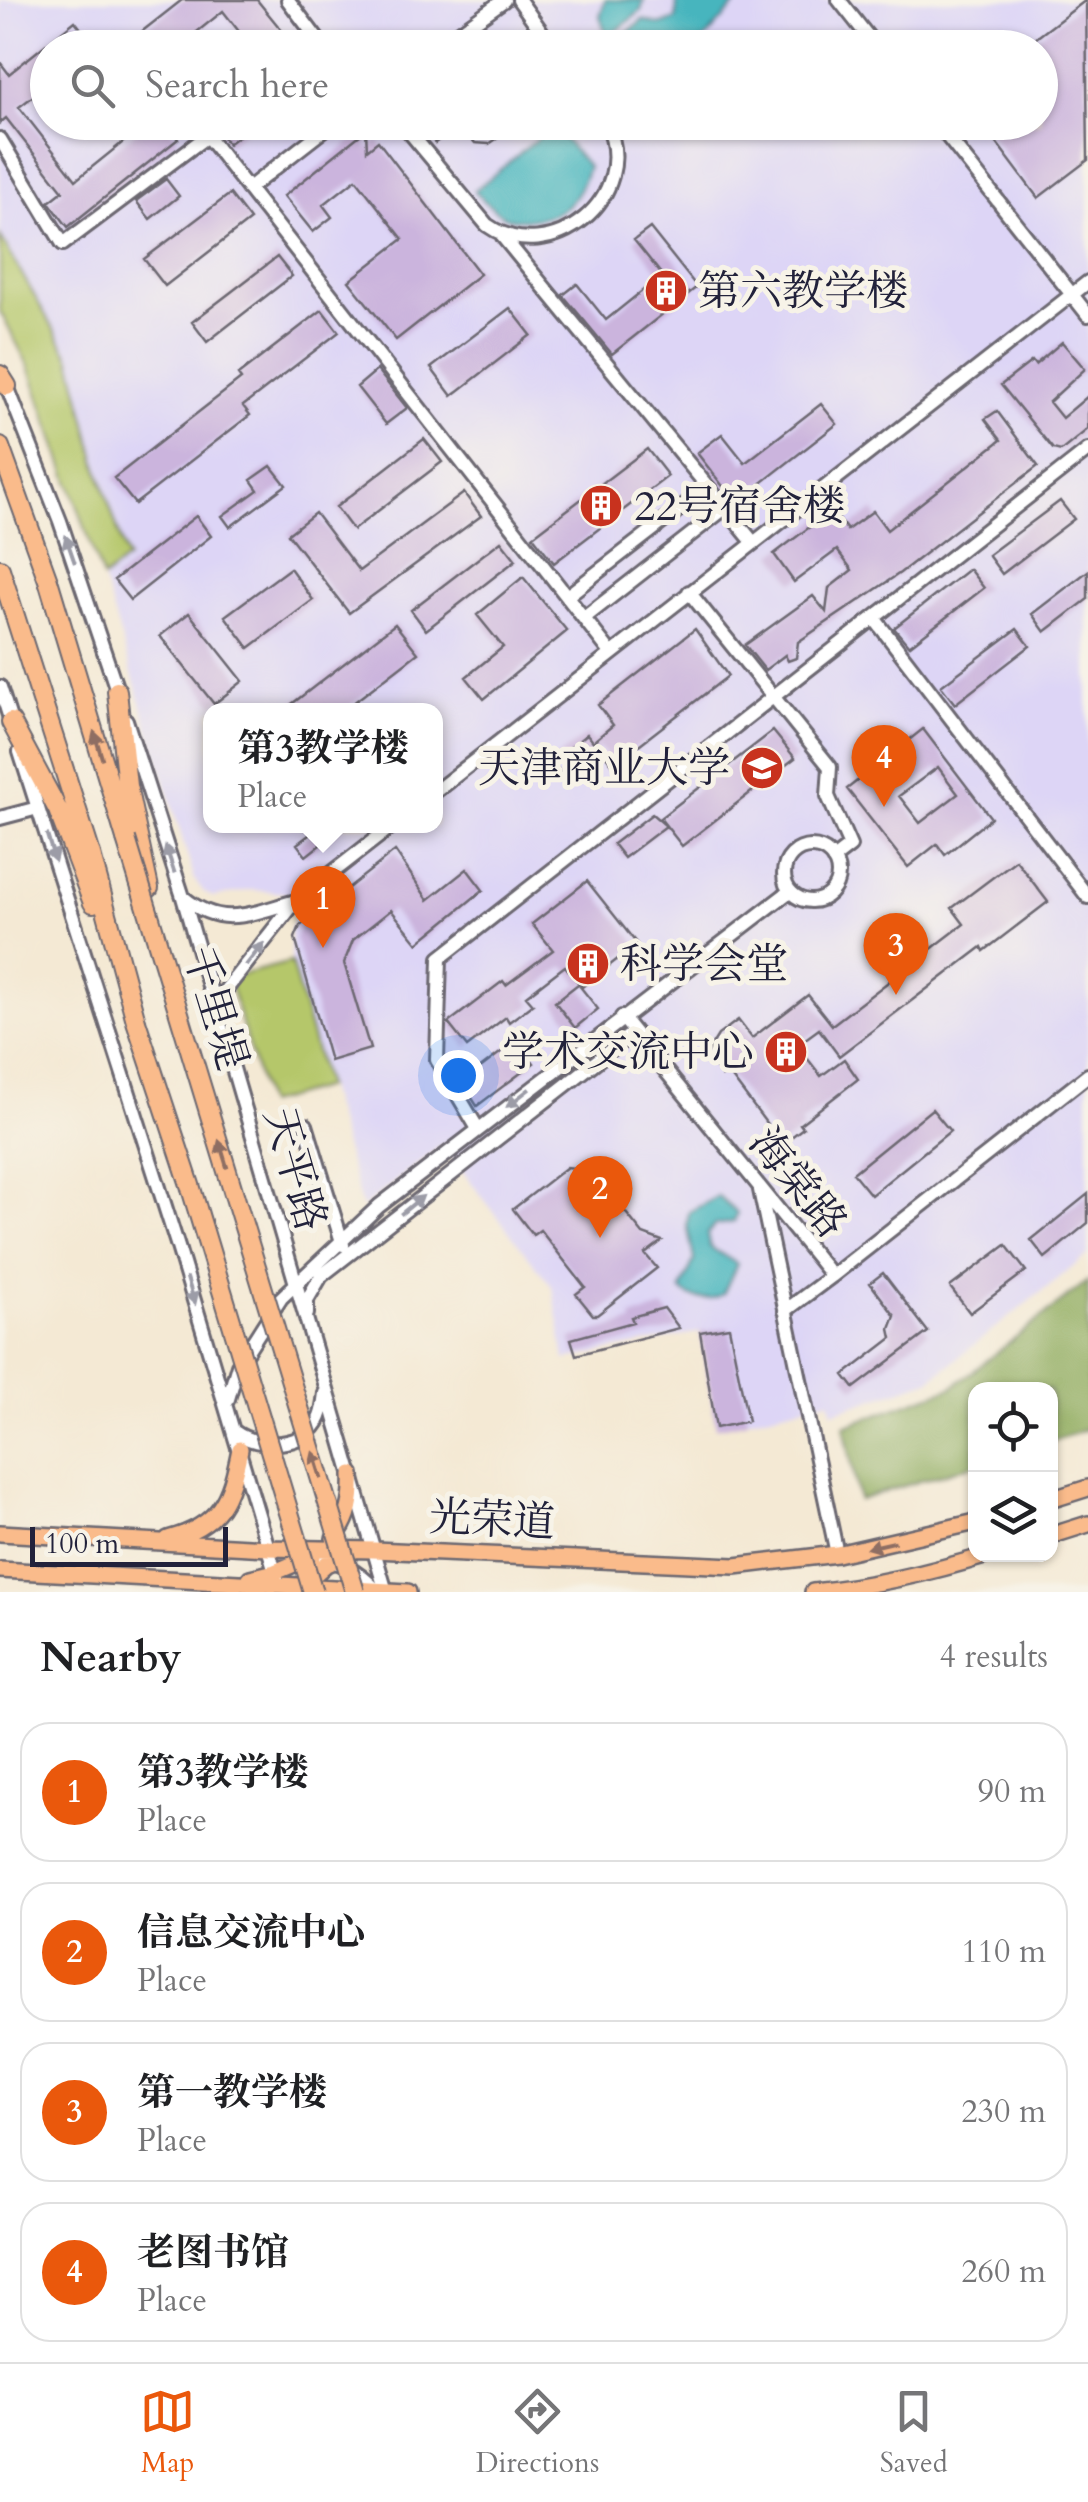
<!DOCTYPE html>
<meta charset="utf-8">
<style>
body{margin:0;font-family:Cardo,"Noto Serif SC",serif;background:#f6f6f6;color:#202124}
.controls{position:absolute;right:30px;bottom:30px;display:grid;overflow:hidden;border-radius:20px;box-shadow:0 2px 8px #0004}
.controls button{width:90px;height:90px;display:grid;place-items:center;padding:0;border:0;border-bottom:2px solid #e0e0e0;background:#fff;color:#202124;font:50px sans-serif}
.scale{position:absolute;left:30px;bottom:25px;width:198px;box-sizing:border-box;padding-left:10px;border:5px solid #22223b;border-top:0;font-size:28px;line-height:35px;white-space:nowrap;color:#22223b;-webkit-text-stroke:8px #f7f3e8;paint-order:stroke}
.you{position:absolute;left:458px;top:1075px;width:35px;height:35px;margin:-25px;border:8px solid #fff;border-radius:50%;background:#1a73e8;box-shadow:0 0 0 15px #1a73e833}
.badge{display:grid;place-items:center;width:65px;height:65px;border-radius:50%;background:#ea580c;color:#fff;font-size:32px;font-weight:700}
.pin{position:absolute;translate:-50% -82px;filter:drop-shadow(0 2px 5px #0008)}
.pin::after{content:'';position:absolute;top:52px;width:35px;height:30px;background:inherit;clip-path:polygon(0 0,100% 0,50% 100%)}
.popup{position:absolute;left:203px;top:703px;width:240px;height:130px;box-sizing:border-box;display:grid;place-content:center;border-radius:20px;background:#fff;filter:drop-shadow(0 2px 8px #0005);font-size:32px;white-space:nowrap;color:#757577}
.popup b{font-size:38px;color:#202124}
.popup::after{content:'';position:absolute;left:50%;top:100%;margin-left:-20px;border:20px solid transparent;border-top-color:#fff}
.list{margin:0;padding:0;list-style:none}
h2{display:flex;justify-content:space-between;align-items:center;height:130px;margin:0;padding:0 40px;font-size:42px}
h2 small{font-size:32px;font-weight:400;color:#757577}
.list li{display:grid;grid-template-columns:65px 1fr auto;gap:30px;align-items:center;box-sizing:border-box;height:140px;margin:0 20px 20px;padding:0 20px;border:2px solid #e0e0e0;border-radius:30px}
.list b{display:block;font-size:38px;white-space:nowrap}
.list p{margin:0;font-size:32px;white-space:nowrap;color:#757577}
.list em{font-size:32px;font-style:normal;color:#757577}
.icon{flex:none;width:55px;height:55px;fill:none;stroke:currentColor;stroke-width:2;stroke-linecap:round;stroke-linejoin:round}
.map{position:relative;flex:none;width:1088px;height:1592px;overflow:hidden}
.search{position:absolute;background:#fff;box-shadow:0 2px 8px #0004;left:30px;right:30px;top:30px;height:110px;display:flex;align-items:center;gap:25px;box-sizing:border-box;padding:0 35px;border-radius:55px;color:#757577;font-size:38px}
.sheet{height:770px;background:#fff}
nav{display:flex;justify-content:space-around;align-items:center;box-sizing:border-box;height:140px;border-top:2px solid #e0e0e0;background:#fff;font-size:28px;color:#757577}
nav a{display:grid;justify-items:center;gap:5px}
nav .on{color:#ea580c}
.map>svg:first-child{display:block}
</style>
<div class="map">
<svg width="1088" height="1592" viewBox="0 0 1088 1592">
<rect width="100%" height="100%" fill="#f7f3e8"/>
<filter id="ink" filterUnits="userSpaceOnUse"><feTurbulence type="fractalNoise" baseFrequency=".01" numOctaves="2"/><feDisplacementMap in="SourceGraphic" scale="20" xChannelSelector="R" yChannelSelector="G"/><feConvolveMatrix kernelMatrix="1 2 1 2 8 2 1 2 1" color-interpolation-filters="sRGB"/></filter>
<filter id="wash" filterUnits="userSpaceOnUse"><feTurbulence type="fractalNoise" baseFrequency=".0048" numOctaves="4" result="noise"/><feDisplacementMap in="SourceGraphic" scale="40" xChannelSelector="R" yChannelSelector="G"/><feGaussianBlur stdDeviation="2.25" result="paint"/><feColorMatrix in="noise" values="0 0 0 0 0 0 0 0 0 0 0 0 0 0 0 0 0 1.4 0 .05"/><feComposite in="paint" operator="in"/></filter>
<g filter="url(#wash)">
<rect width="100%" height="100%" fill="#f4e9d4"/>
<!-- built -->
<path fill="#ddd5f6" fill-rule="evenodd" d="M0,0H1088V1255L930,1380L833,1412L829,1400L716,1427L700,1332L565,1360L553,1288L442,1145L362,1208L291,962L290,928L299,911L286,893L251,890L213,897L204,892L195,880L103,579L127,558L99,472L71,359L0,236ZM48,48H1040V122H48ZM210,710H436V826H210Z"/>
<!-- green -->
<path fill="#b5c76b" stroke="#6c7453" stroke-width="2.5" d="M0,236L71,359L99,472L127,559L103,579L29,367L0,311Z
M291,962L326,1087L266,1104L228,978Z"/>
<!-- forest -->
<path fill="#90ac5f" stroke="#59674d" stroke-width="2.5" d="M1088,1281V1429L1051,1441L1050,1390H976L975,1464L859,1500L844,1426L953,1387Z"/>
<!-- water -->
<path fill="#46b5be" stroke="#346c7c" stroke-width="2.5" d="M605,0H644L641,11L608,38L600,17Z
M677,0H740L698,47H617L615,43L643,20L660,25L676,19Z
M553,126L588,167C579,196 568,215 536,218C529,219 519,221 512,219C497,215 485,201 474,191Z
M718,1196L737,1213L734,1222L715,1225L707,1234L710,1247L737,1264L723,1294C711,1301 691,1301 681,1290L694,1260L687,1224L689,1212Z"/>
<g id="blocks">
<!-- building -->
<path fill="#cbb4dd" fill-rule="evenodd" d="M182,0H257L296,48H252L223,11L177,48H152L140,33Z
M1086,0L1088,160L1038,198L981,122H1040V48H1023Z
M75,21L96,48H48V85L19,107L76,180L148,122H165L178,139L68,227L49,202L63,191L6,118L0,123V62L9,74Z
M497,37L527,42V48H483Z
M212,122H256L228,144Z
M420,122H512L507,132L489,144L475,143L464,130L455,136L451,131L435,143Z
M366,130L367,150L378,141L480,274L396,340L349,281L403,239L356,179L323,205L332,217L313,232L284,196Z
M166,179L179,196L150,219L136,201Z
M230,194L250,220L165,286L144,259Z
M650,228L697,287L612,354L563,295L577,284L606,320L662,275L634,240Z
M277,257L292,276L207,342L192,322Z
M510,308L531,335L452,396L431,368Z
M322,310L339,332L243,406L250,415L135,504L114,478L241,379L238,375Z
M1062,342L1085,369L1049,402L1062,418L1088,396V429L1061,451L1053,449L1001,385L1032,361L1035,365Z
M377,370L407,408L386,424L357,387Z
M821,404L837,424L736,503L697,453L722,434L745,463Z
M997,411L1038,466L900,573L798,642L796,658L788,661L785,655L765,670L745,645L813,596L826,612L829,588L852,570L837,550L794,582L774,554L832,510L847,530L873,511L887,530L1001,440L985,419Z
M424,439L442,462L353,530L336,507Z
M647,449L668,476L554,563L533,536Z
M271,466L286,485L230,527L222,516L258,490L251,480Z
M464,493L481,516L349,613L288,534L315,513L359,571Z
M1060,501L1074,519L1002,574L988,555Z
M196,516L211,536L130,600L114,580Z
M501,541L516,560L426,630L411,610Z
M290,568L313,600L249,648L225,616Z
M969,569L984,588L909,646L894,628Z
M1088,571V599L1045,632L1032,614Z
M523,577L567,631L484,699L466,677L503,647L477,615Z
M189,613L243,681L214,704L160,636Z
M395,624L418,653L344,710H284Z
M695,629L728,676L613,765L594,741L613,725L598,705Z
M1017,629L1030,646L955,704L941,686Z
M923,729L991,818L945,855L937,844L908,867L847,789ZM938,767L958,794L920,823L899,796Z
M773,731L795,758L682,846L660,818Z
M587,734L599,749L564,776L552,762Z
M652,814L666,826L624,858L613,844Z
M321,826H344L306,856L297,844Z
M395,851L428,900L467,869L483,890L418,943L391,910L353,940L344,963L370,1049L330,1061L295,938L300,926Z
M1016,860L1048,902L984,951L982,947L839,1056L819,1029L797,1045L821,1076L844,1059L858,1079L800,1124L803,1128L782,1144L727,1071L722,1076L713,1064L710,1048L718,1035L738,1020L752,1038L808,995L832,1025L964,924L952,908Z
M587,881L637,944L582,987L565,966L526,996L533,1004L509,1022L506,1017L467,1047L448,1023L503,981L506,985L553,950L532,924Z
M578,984L598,1009L575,1028L555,1002Z
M517,1040L534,1063L477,1106L462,1082Z
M932,1109L950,1131L871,1195L853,1173Z
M593,1165L598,1178L643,1234L662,1241L645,1254L657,1268L597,1315H593L576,1294L585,1287L540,1230L533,1235L513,1209L567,1167L581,1169Z
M1088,1194V1223L1045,1258L1031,1240Z
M1006,1245L1026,1271L970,1313L950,1287Z
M883,1273L928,1332L854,1388L844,1375L892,1338L890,1329L895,1316L870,1283Z
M664,1308L679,1328L576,1355L571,1339L633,1322L631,1317Z
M729,1327L748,1421L716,1428L700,1332Z"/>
</g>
</g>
<g filter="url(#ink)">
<use href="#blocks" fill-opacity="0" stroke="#6c6871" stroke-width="2.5"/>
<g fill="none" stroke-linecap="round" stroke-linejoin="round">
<!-- minor casing -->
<g stroke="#6c6871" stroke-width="18">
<path id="minor" d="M288,0L324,48
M519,0L553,48
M839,0L877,48
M437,48L504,0
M401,122L487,225C550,270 643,197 606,122
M936,122L1088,315
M0,139L63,244L207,136L611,653
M248,189L334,122
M503,237L753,542
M5,381L60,521L119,696
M689,592L830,767L828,796L850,846L833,859
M567,596L708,487
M584,618L725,508
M874,618L1088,897
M0,687L13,728
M126,720L183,897L386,1592
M20,752L178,1247L277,1578
M436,791L1088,282
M0,818L38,808
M784 874a27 27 0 1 1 54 0a27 27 0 1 1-54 0Z
M183,897C222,930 252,913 296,901
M213,1006L296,901L392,826
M622,1017L832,1276L1088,1075
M306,1125L343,1245
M478,1129L437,1060L440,958L1088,450
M760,1190L837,1554
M785,1311L832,1276
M307,1314V1300L321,1276L634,1032
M228,1399L238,1365L281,1298L379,1206L790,891
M235,1432C258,1449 307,1449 320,1417C323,1410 324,1401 325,1393
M305,1554C335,1559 357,1569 378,1592"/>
</g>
<!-- major casing -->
<g stroke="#6c6871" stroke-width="20">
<path id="major" d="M1050,1500L1088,1488
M0,1533L268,1548L374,1550L735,1566L837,1554L976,1522
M1050,1536L1088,1524
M334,1538C350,1519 353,1498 352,1474
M168,1539C221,1525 230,1499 240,1449
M0,1570L408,1592
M250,1578L275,1572L313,1556
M303,1585L326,1564L350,1554
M813,1592C873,1586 933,1572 991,1554"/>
</g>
<!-- highway casing -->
<g stroke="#6c6871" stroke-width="22">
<path id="highway" d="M0,375L7,386
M0,447L48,580L126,839
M0,569L90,851L136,1021
M117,691L127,786L149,888
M11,722L58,810L93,903"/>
</g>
<!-- minor -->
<use href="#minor" stroke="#fff" stroke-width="12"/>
<!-- major -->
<use href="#major" stroke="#fabb8b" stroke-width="15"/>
<!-- highway -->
<use href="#highway" stroke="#fabb8b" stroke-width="18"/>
<!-- highway-bridge casing -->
<g stroke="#6c6871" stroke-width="22" stroke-linecap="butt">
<path id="highway-bridge" d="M126,839L355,1592
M136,1021L190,1185L313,1592"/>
</g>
<!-- highway-bridge -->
<use href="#highway-bridge" stroke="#fabb8b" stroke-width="18"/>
</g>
<!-- one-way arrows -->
<defs><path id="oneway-solid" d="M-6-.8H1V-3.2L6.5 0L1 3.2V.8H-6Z" transform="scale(2.5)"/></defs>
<g fill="#9c9ca7">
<use href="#oneway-solid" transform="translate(70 549) rotate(-109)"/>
<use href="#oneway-solid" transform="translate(51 848) rotate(73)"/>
<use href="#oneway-solid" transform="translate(170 859) rotate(-108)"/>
<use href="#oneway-solid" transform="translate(255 954) rotate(-52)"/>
<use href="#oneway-solid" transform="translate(518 1098) rotate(142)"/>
<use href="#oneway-solid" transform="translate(412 1205) rotate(-39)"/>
<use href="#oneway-solid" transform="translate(191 1291) rotate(73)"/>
</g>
<g fill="#8e6e63">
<use href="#oneway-solid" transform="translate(98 745) rotate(-107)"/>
<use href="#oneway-solid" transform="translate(223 1154) rotate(-107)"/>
<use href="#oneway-solid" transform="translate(317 1465) rotate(-107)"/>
<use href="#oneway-solid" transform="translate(881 1545) rotate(167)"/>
</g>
</g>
<!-- icons -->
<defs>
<g id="building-disc" transform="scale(2.25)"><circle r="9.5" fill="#c8321e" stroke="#f7f3e8"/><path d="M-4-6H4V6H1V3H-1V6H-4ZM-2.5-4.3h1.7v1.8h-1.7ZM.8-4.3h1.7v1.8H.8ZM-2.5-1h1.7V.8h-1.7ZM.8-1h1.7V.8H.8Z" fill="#fff"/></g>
<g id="university-disc" transform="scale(2.25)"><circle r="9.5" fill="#c8321e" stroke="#f7f3e8"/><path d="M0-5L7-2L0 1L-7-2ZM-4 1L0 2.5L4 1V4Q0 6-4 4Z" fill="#fff"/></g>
</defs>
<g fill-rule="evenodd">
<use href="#building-disc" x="666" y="291"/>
<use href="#building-disc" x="601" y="506"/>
<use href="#university-disc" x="762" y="768"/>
<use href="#building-disc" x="588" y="964"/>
<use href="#building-disc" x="786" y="1052"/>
</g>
<g text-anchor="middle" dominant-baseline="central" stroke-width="10" stroke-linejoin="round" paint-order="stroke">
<!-- poi labels -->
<g font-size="42" fill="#22223b" stroke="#f7f3e8" text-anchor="start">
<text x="698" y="291">第六教学楼</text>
<text x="634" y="506">22号宿舍楼</text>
<text x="730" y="768" text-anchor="end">天津商业大学</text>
<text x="620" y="964">科学会堂</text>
<text x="754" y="1052" text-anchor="end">学术交流中心</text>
</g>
<!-- street labels -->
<g font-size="42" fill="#22223b" stroke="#f7f3e8">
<text transform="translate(215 1008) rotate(73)">千里堤</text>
<text transform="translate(295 1169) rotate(74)">天平路</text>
<text transform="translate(798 1183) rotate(51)">海棠路</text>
<text transform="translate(492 1520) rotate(3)">光荣道</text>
</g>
</g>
</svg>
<div class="controls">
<button><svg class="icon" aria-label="locate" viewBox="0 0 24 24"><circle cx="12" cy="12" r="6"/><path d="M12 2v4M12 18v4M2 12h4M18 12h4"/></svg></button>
<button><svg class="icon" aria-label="layers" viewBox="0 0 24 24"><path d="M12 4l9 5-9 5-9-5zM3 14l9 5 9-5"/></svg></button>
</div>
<div class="scale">100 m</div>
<div class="you"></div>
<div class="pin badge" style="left:323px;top:948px">1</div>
<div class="popup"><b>第3教学楼</b>Place</div>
<div class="pin badge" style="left:600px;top:1238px">2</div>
<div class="pin badge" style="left:896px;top:995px">3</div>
<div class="pin badge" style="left:884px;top:807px">4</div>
<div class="search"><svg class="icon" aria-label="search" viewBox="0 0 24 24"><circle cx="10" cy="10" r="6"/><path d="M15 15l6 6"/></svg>Search here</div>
</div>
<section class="sheet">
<h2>Nearby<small>4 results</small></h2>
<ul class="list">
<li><span class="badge">1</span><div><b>第3教学楼</b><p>Place</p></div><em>90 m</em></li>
<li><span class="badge">2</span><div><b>信息交流中心</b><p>Place</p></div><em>110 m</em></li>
<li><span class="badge">3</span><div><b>第一教学楼</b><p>Place</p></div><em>230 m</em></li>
<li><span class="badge">4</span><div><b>老图书馆</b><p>Place</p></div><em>260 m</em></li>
</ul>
</section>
<nav>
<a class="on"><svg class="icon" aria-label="map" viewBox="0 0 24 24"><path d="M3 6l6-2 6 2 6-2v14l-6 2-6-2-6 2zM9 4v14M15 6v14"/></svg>Map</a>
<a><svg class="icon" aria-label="directions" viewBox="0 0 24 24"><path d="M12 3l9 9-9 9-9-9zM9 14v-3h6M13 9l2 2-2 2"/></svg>Directions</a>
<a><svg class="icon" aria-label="saved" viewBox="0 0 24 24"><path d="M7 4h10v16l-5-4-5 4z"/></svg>Saved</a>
</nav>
